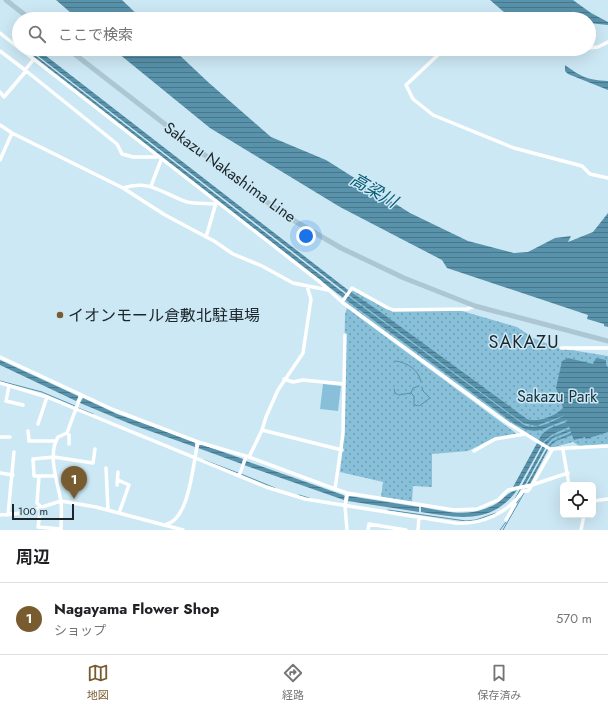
<!DOCTYPE html>
<html lang="ja">
<meta charset="utf-8">
<style>
body{margin:0;font-family:Jost,"Noto Sans JP",sans-serif;background:#f2f2f2;color:#202124}
.controls{position:absolute;right:12px;bottom:12px;display:grid;overflow:hidden;border-radius:6px;box-shadow:0 4px 16px #0002}
.controls button{width:36px;height:36px;display:grid;place-items:center;padding:0;border:0;border-bottom:1px solid #e0e0e0;background:#fff;color:#202124;font:20px sans-serif}
.scale{position:absolute;left:12px;bottom:10px;width:62px;box-sizing:border-box;padding-left:4px;border:2px solid #1c262b;border-top:0;font-size:11px;line-height:14px;white-space:nowrap;color:#1c262b;-webkit-text-stroke:3px #cce8f4;paint-order:stroke}
.you{position:absolute;left:306px;top:236px;width:14px;height:14px;margin:-10px;border:3px solid #fff;border-radius:50%;background:#1a73e8;box-shadow:0 0 0 6px #1a73e833}
.badge{display:grid;place-items:center;width:26px;height:26px;border-radius:50%;background:#785b2f;color:#fff;font-size:13px;font-weight:700}
.pin{position:absolute;translate:-50% -33px;filter:drop-shadow(0 1px 2px #0008)}
.pin::after{content:'';position:absolute;top:21px;width:14px;height:12px;background:inherit;clip-path:polygon(0 0,100% 0,50% 100%)}
.list{margin:0;padding:0;list-style:none}
h2{display:flex;justify-content:space-between;align-items:center;height:52px;margin:0;padding:0 16px;font-size:17px}
h2 small{font-size:13px;font-weight:400;color:#757577}
.list li{display:grid;grid-template-columns:26px 1fr auto;gap:12px;align-items:center;box-sizing:border-box;height:72px;padding:0 16px;border-top:1px solid #e0e0e0}
.list b{display:block;font-size:15px;white-space:nowrap}
.list p{margin:0;font-size:13px;white-space:nowrap;color:#757577}
.list em{font-size:13px;font-style:normal;color:#757577}
.icon{flex:none;width:22px;height:22px;fill:none;stroke:currentColor;stroke-width:2;stroke-linecap:round;stroke-linejoin:round}
.map{position:relative;flex:none;width:608px;height:530px;overflow:hidden}
.search{position:absolute;background:#fff;box-shadow:0 4px 16px #0002;left:12px;right:12px;top:12px;height:44px;display:flex;align-items:center;gap:10px;box-sizing:border-box;padding:0 14px;border-radius:22px;color:#757577;font-size:15px}
.sheet{height:124px;background:#fff}
nav{display:flex;justify-content:space-around;align-items:center;box-sizing:border-box;height:56px;border-top:1px solid #e0e0e0;background:#fff;font-size:11px;color:#757577}
nav a{display:grid;justify-items:center;gap:2px}
nav .on{color:#785b2f}
.map>svg:first-child{display:block}
</style>
<div class="map">
<svg width="608" height="530" viewBox="0 0 608 530">
<defs>
<pattern id="park-dots" width="8" height="8" patternUnits="userSpaceOnUse"><rect width="8" height="8" fill="#88c0d9"/><path d="M2 2h.1M6 6h.1" fill="none" stroke="#6e9cb0" stroke-width="1.8" stroke-linecap="round"/></pattern>
<pattern id="water-rules" width="6" height="5" patternUnits="userSpaceOnUse"><rect width="6" height="5" fill="#5892ab"/><path d="M0 2.5h6" fill="none" stroke="#48778b"/></pattern>
</defs>
<rect width="100%" height="100%" fill="#cce8f4"/>
<!-- grass -->
<path fill="#88c0d9" d="M323,384L341,386L338,411L320,409Z"/>
<!-- park -->
<path fill="url(#park-dots)" d="M352,290L387,309L462,311L517,327L533,338L559,348L608,356V444L579,446L573,442L551,448L509,422L344,302Z
M347,308L517,434L494,438L468,451L432,454V487L413,486L412,502L381,497L383,482L340,472L343,448L345,314Z"/>
<!-- water -->
<path fill="url(#water-rules)" d="M56,0H122L142,19H78Z
M490,0H573L591,13L608,22V25L589,23V19H512Z
M21,49H27L345,294L524,425C536,431 554,421 565,415L536,426L523,423L349,295L29,49H37L41,52L348,290L379,311L527,419C537,423 556,416 563,408L556,388L562,361L568,358L593,364L596,358L606,360V366L608,367V432L586,439L585,437L574,440L572,435L556,441L550,446L530,484H527L549,445L553,441L571,433V431L553,438L548,443L525,485H522L545,442L553,436L570,429L569,427L553,434L544,441L519,486L513,487L542,434L550,428L567,422V420C542,427 538,439 512,422L342,297Z
M113,49H173L208,82L271,137L326,160L410,213L468,241L514,253L528,252L555,238L571,236L568,242L593,232L608,213V327L604,326V324L587,319L588,315L447,268L442,260L340,207L210,128Z
M565,65C581,77 588,80 608,81V90L568,74L565,71Z
M0,360L78,396V398L76,401L0,365Z
M83,398L117,414L195,442V447L133,425L80,403Z
M200,444L243,459L242,464L198,448Z
M246,461L343,495L345,496L344,500L244,465Z
M517,490C492,525 458,518 421,512V507C449,512 468,518 494,505C504,500 507,492 517,490Z
M349,496L419,507V512L348,501Z"/>
<g fill="none" stroke-linecap="round" stroke-linejoin="round">
<!-- stream -->
<path stroke="#5892ab" stroke-width="1" d="M395,361C407,362 419,370 421,382
M0,381L42,392L75,406
M394,389L395,393L399,395L411,393L413,388L419,386
M411,393L414,396V405L419,406L430,398L423,391L422,387
M78,408L93,414
M204,460L238,473
M241,474L275,488
M299,495L309,498
M515,499L521,488
M516,504L521,496
M388,510L466,521L476,520L496,513
M500,530L506,522
M503,530L524,493"/>
<!-- minor -->
<path stroke="#fff" stroke-width="3.5" d="M0,33L19,48
M589,48L598,47L608,42
M21,49L320,282L342,302L506,422L550,449L608,446
M447,49L439,54L406,85L413,99L433,115L514,148L582,166L590,174L608,178
M533,49H543
M0,51L25,70
M34,59L25,70L117,144L122,154L133,157H157
M0,92L4,97L26,71
M0,125L12,133L123,188L165,215L214,241L233,254L262,266L293,283L328,290
M0,160L12,133
M151,186L161,160
M123,188C150,179 163,194 187,202C196,204 206,203 215,204
M206,237L216,203
M342,302L352,288L388,308L393,310L467,309L475,306
M561,348H608
M0,357L114,410L198,442L249,457L335,489L347,493L454,510L477,509L498,500L508,490L532,485L552,450
M284,379L293,382L303,380L344,384
M0,383L47,397L266,487L305,499L455,523C482,525 508,513 523,491H528L532,485L568,473
M9,386L6,401L23,405
M38,424L47,397
M262,430L342,450
M28,431L29,441H55
M67,433L69,435V444
M0,437H10
M563,450L569,485
M474,451L495,439L525,434
M249,457L262,430L266,417L278,390L303,353L311,299L307,286
M106,468L108,510
M0,473L13,475
M39,476L37,503L41,507L38,527L61,529
M55,476H34L33,459L54,457L93,463L95,449
M239,476L246,457
M118,480L129,485L119,513
M117,485L118,472
M335,489L343,434L345,335
M593,501L608,499
M0,515L23,513L61,501L96,507L183,530
M8,515L14,452
M506,520L515,504
M167,524C190,518 193,462 198,442
M61,530C61,521 62,511 61,502C58,483 47,455 58,437L67,433L81,395
M347,530L345,506L347,493
M368,530L369,524L406,530
M418,530L419,517
M581,530L584,515"/>
<!-- secondary -->
<path stroke="#acc7d1" stroke-width="5" d="M6,0L30,19
M68,49L246,187L288,217L341,248L404,278L475,306L608,341"/>
</g>
<!-- markers -->
<circle fill="#785b2f" stroke="#cce8f4" stroke-width="1.5" cx="60" cy="315" r="4"/>
<g text-anchor="middle" dominant-baseline="central" stroke-width="3" stroke-linejoin="round" paint-order="stroke">
<!-- street labels -->
<g font-size="16" fill="#1c262b" stroke="#cce8f4">
<text transform="translate(230 172) rotate(36)">Sakazu Nakashima Line</text>
</g>
<!-- poi labels -->
<g font-size="16" fill="#1c262b" stroke="#cce8f4" text-anchor="start">
<text x="68" y="315">イオンモール倉敷北駐車場</text>
</g>
<!-- park labels -->
<g font-size="16" fill="#13313c" stroke="#cce8f4">
<text x="557" y="396">Sakazu Park</text>
</g>
<!-- water labels -->
<g font-size="17" font-style="italic" fill="#065973" stroke="#cce8f4">
<text transform="translate(374 190) rotate(30)">高梁川</text>
</g>
<!-- quarter labels -->
<g font-size="18" letter-spacing="1" fill="#1c262b" stroke="#cce8f4">
<text x="524" y="342">SAKAZU</text>
</g>
</g>
</svg>
<div class="controls">
<button><svg class="icon" aria-label="locate" viewBox="0 0 24 24"><circle cx="12" cy="12" r="6"/><path d="M12 2v4M12 18v4M2 12h4M18 12h4"/></svg></button>
</div>
<div class="scale">100 m</div>
<div class="you"></div>
<div class="pin badge" style="left:74px;top:499px">1</div>
<div class="search"><svg class="icon" aria-label="search" viewBox="0 0 24 24"><circle cx="10" cy="10" r="6"/><path d="M15 15l6 6"/></svg>ここで検索</div>
</div>
<section class="sheet">
<h2>周辺<small></small></h2>
<ul class="list">
<li><span class="badge">1</span><div><b>Nagayama Flower Shop</b><p>ショップ</p></div><em>570 m</em></li>
</ul>
</section>
<nav>
<a class="on"><svg class="icon" aria-label="map" viewBox="0 0 24 24"><path d="M3 6l6-2 6 2 6-2v14l-6 2-6-2-6 2zM9 4v14M15 6v14"/></svg>地図</a>
<a><svg class="icon" aria-label="directions" viewBox="0 0 24 24"><path d="M12 3l9 9-9 9-9-9zM9 14v-3h6M13 9l2 2-2 2"/></svg>経路</a>
<a><svg class="icon" aria-label="saved" viewBox="0 0 24 24"><path d="M7 4h10v16l-5-4-5 4z"/></svg>保存済み</a>
</nav>
